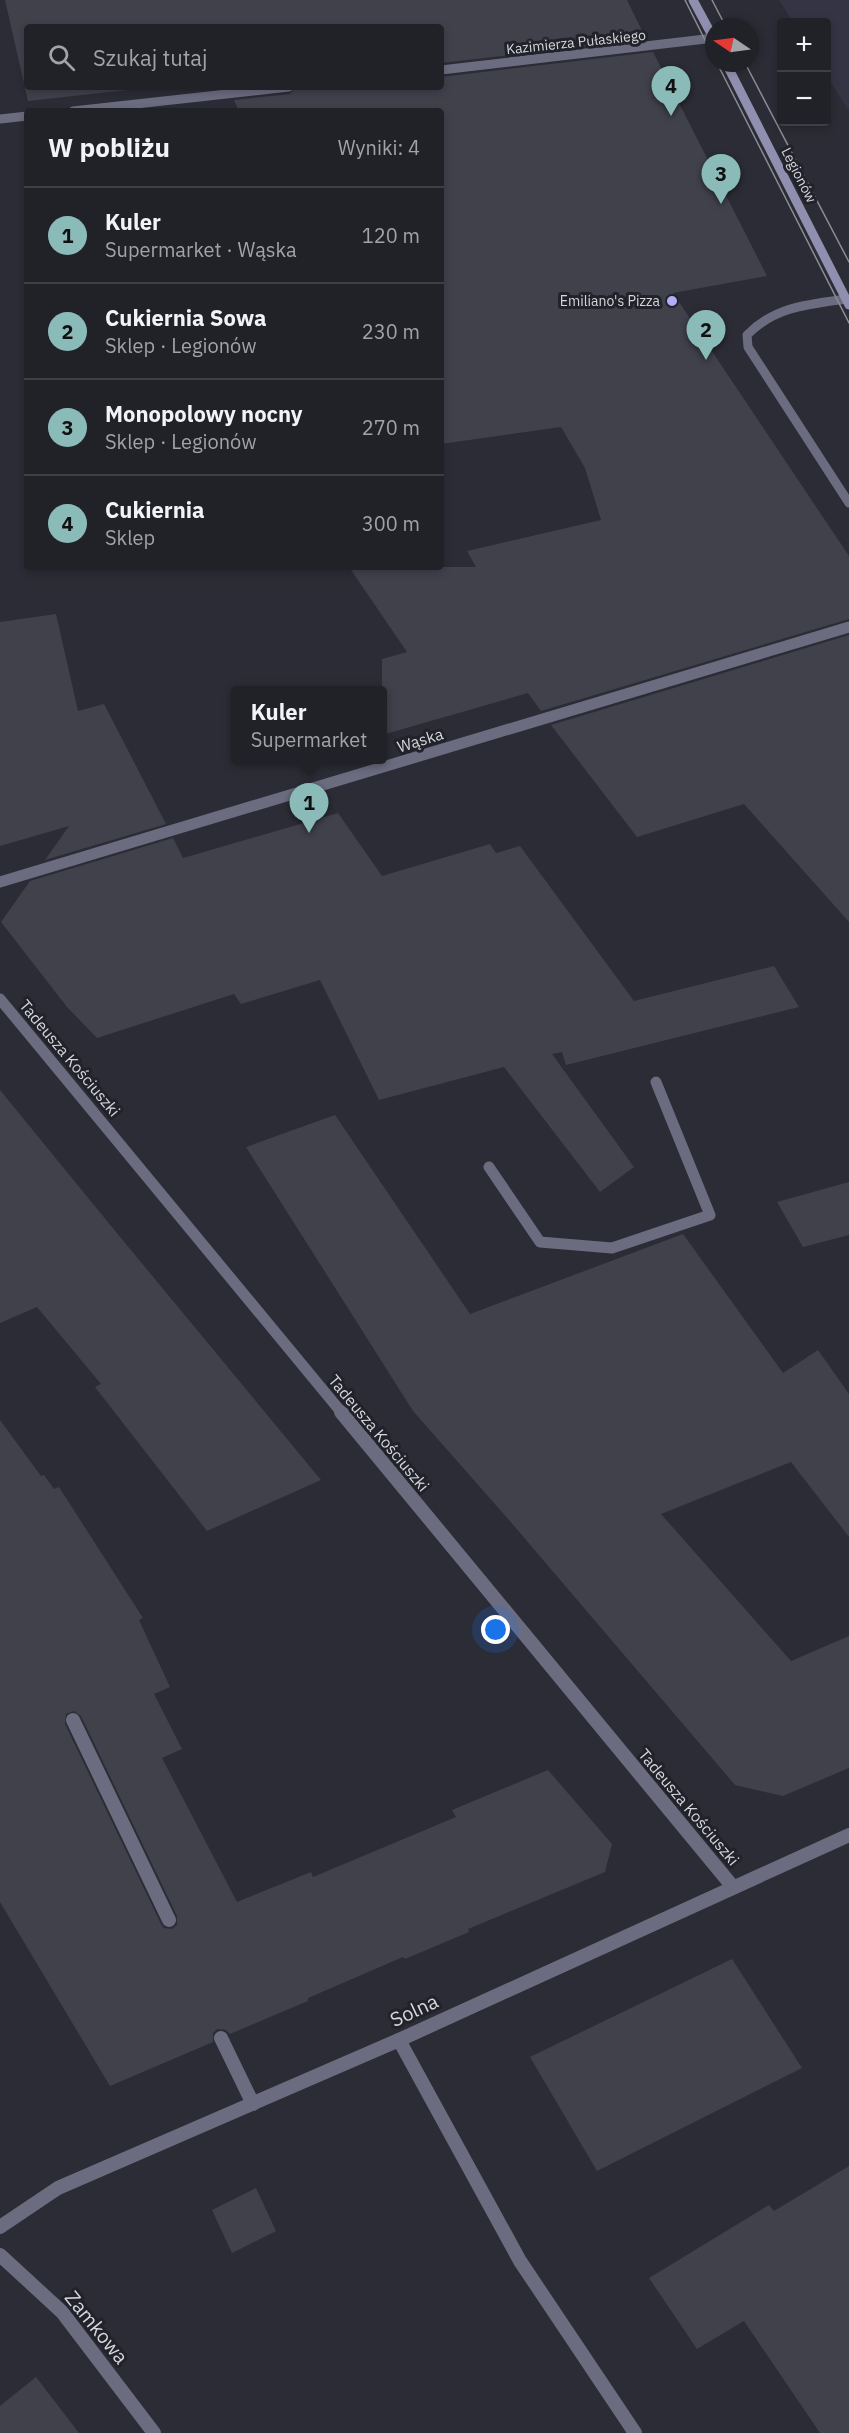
<!DOCTYPE html>
<html lang="pl">
<meta charset="utf-8">
<style>
body{margin:0;font-family:"IBM Plex Sans",sans-serif;background:#292930;color:#f1f3f6}
.controls{position:absolute;right:18px;top:18px;display:grid;overflow:hidden;border-radius:6px;box-shadow:0 3px 9px #0003}
.controls button{width:54px;height:54px;display:grid;place-items:center;padding:0;border:0;border-bottom:2px solid #3e3e45;background:#212128;color:#f1f3f6;font:30px sans-serif}
.compass{position:absolute;left:705px;top:18px;width:54px;height:54px;border-radius:50%;background:#212128;box-shadow:0 3px 9px #0003;rotate:283deg}
.you{position:absolute;left:496px;top:1630px;width:21px;height:21px;margin:-15px;border:4px solid #fff;border-radius:50%;background:#1a73e8;box-shadow:0 0 0 9px #1a73e833}
.badge{display:grid;place-items:center;width:39px;height:39px;border-radius:50%;background:#8bbbb9;color:#111;font-size:20px;font-weight:700}
.pin{position:absolute;translate:-50% -50px;filter:drop-shadow(0 2px 3px #0008)}
.pin::after{content:'';position:absolute;top:32px;width:21px;height:18px;background:inherit;clip-path:polygon(0 0,100% 0,50% 100%)}
.popup{position:absolute;left:231px;top:686px;width:156px;height:78px;box-sizing:border-box;display:grid;place-content:center;border-radius:6px;background:#212128;filter:drop-shadow(0 2px 4px #0005);font-size:20px;white-space:nowrap;color:#a2a3a8}
.popup b{font-size:22px;color:#f1f3f6}
.popup::after{content:'';position:absolute;left:50%;top:100%;margin-left:-12px;border:12px solid transparent;border-top-color:#212128}
.list{margin:0;padding:0;list-style:none}
h2{display:flex;justify-content:space-between;align-items:center;height:78px;margin:0;padding:0 24px;font-size:26px}
h2 small{font-size:20px;font-weight:400;color:#a2a3a8}
.list li{display:grid;grid-template-columns:39px 1fr auto;gap:18px;align-items:center;box-sizing:border-box;height:96px;padding:0 24px;border-top:2px solid #3e3e45}
.list b{display:block;font-size:22px;white-space:nowrap}
.list p{margin:0;font-size:20px;white-space:nowrap;color:#a2a3a8}
.list em{font-size:20px;font-style:normal;color:#a2a3a8}
.icon{flex:none;width:33px;height:33px;fill:none;stroke:currentColor;stroke-width:2;stroke-linecap:round;stroke-linejoin:round}
.map{position:relative;flex:none;width:849px;height:2433px;overflow:hidden}
.search{position:absolute;background:#212128;box-shadow:0 3px 9px #0003;left:24px;top:24px;width:420px;height:66px;display:flex;align-items:center;gap:15px;box-sizing:border-box;padding:0 21px;border-radius:6px;color:#a2a3a8;font-size:22px}
.panel{position:absolute;background:#212128;box-shadow:0 3px 9px #0003;left:24px;top:108px;width:420px;height:462px;border-radius:6px}
.map>svg:first-child{display:block}
</style>
<div class="map">
<svg width="849" height="2433" viewBox="0 0 849 2433">
<rect width="100%" height="100%" fill="#2c2c36"/>
<!-- built -->
<path fill="#353444" d="M779,0H849V111L827,76L826,22H793Z"/>
<!-- building -->
<path fill="#41414c" fill-rule="evenodd" d="M5,0H627L646,39L441,63V27H27V87H155L28,101Z
M653,52L767,276L673,293L849,556V619L541,711L528,693L382,735V659L407,652L349,567H476L467,551L601,520L585,468L561,427L441,444V111H239L234,100L290,94L296,87H441V77Z
M56,614L78,711L104,704L166,824L45,860L69,826L0,846V622Z
M849,635V922L744,804L637,837L551,725Z
M338,813L382,876L490,844L496,853L520,846L634,1001L774,966L799,1007L566,1065L562,1052L552,1054L634,1167L600,1192L504,1067L379,1100L320,980L241,1004L234,994L97,1038L67,1007L1,922L30,881L173,838L183,858Z
M0,1090L116,1232L321,1480L207,1531L95,1387L101,1384L37,1307L0,1323Z
M335,1115L470,1314L683,1234L783,1373L818,1350L849,1394V1537L791,1462L661,1514L791,1661L849,1636V1768L783,1796L735,1785L509,1520L413,1411L246,1147Z
M849,1182V1235L803,1247L777,1202Z
M0,1420L41,1476L44,1475L54,1489L59,1487L143,1618L139,1620L170,1687L154,1694L182,1749L162,1758L237,1902L311,1872L313,1877L456,1817L452,1810L548,1770L612,1844L605,1872L468,1929L469,1932L405,1959L403,1957L308,1998V2001L230,2034L226,2030L217,2029L213,2033V2042L110,2086L0,1902ZM74,1711L81,1716L177,1916V1925L172,1929L164,1928L161,1924L65,1724L66,1714Z
M732,1959L802,2068L597,2171L530,2057Z
M849,2166V2433H820L744,2321L697,2349L649,2278L769,2205L774,2211Z
M256,2188L276,2231L232,2253L212,2210Z
M36,2377L79,2433H0V2406Z"/>
<g fill="none" stroke-linecap="round" stroke-linejoin="round">
<!-- lane-far2 -->
<path stroke="#6c6c80" stroke-width="9" d="M846,299C809,304 774,307 747,335L748,347L849,503"/>
<!-- lane-far1 -->
<path stroke="#6c6c80" stroke-width="11" d="M489,1167L540,1242L612,1248L710,1215L656,1082"/>
<!-- lane -->
<path stroke="#6c6c80" stroke-width="14" d="M73,1720L169,1920
M221,2038L253,2104
M399,2040L520,2261L635,2433"/>
<!-- street-far2 -->
<path stroke="#6c6c80" stroke-width="9" d="M441,70L714,38
M73,111L289,87
M0,119L27,116"/>
<!-- street-far1 -->
<path stroke="#6c6c80" stroke-width="11" d="M0,882L849,627
M0,999L342,1413"/>
<!-- street -->
<path stroke="#6c6c80" stroke-width="14" d="M341,1412L733,1887
M0,2227L58,2188L399,2040L849,1835
M0,2255L62,2312L154,2433"/>
<!-- secondary -->
<path stroke="#908faf" stroke-width="9" d="M693,0L714,39
M726,63L849,305"/>
<!-- tram -->
<path stroke="#8c8c95" stroke-width="1.5" d="M685,0L714,58
M712,0L726,27
M717,63L849,323
M745,63L849,262"/>
</g>
<!-- markers -->
<circle fill="#b2adf9" stroke="#22222b" stroke-width="2" cx="672" cy="301" r="6"/>
<g text-anchor="middle" dominant-baseline="central" stroke-width="6" stroke-linejoin="round" paint-order="stroke">
<!-- far-street labels -->
<g font-size="14" fill="#d5d5dc" stroke="#22222b">
<text transform="translate(576 42) rotate(-6)">Kazimierza Pułaskiego</text>
<text transform="translate(799 175) rotate(63)">Legionów</text>
</g>
<!-- far-poi labels -->
<g font-size="14" fill="#d5d5dc" stroke="#22222b" text-anchor="end">
<text x="660" y="301">Emiliano's Pizza</text>
</g>
<!-- street labels -->
<g font-size="16" fill="#d5d5dc" stroke="#22222b">
<text transform="translate(420 740) rotate(-17)">Wąska</text>
<text transform="translate(70 1058) rotate(50)">Tadeusza Kościuszki</text>
<text transform="translate(379 1433) rotate(50)">Tadeusza Kościuszki</text>
<text transform="translate(689 1807) rotate(50)">Tadeusza Kościuszki</text>
</g>
<!-- near-street labels -->
<g font-size="20" fill="#d5d5dc" stroke="#22222b">
<text transform="translate(414 2010) rotate(-25)">Solna</text>
<text transform="translate(97 2327) rotate(51)">Zamkowa</text>
</g>
</g>
</svg>
<div class="controls">
<button>+</button>
<button>−</button>
</div>
<svg class="compass" viewBox="-18 -18 36 36"><path d="M0-13l5 13h-10z" fill="#e53935"/><path d="M0 13l5-13h-10z" fill="#a2a3a8"/></svg>
<div class="you"></div>
<div class="pin badge" style="left:309px;top:833px">1</div>
<div class="popup"><b>Kuler</b>Supermarket</div>
<div class="pin badge" style="left:706px;top:360px">2</div>
<div class="pin badge" style="left:721px;top:204px">3</div>
<div class="pin badge" style="left:671px;top:116px">4</div>
<div class="search"><svg class="icon" aria-label="search" viewBox="0 0 24 24"><circle cx="10" cy="10" r="6"/><path d="M15 15l6 6"/></svg>Szukaj tutaj</div>
<section class="panel">
<h2>W pobliżu<small>Wyniki: 4</small></h2>
<ul class="list">
<li><span class="badge">1</span><div><b>Kuler</b><p>Supermarket · Wąska</p></div><em>120 m</em></li>
<li><span class="badge">2</span><div><b>Cukiernia Sowa</b><p>Sklep · Legionów</p></div><em>230 m</em></li>
<li><span class="badge">3</span><div><b>Monopolowy nocny</b><p>Sklep · Legionów</p></div><em>270 m</em></li>
<li><span class="badge">4</span><div><b>Cukiernia</b><p>Sklep</p></div><em>300 m</em></li>
</ul>
</section>
</div>
